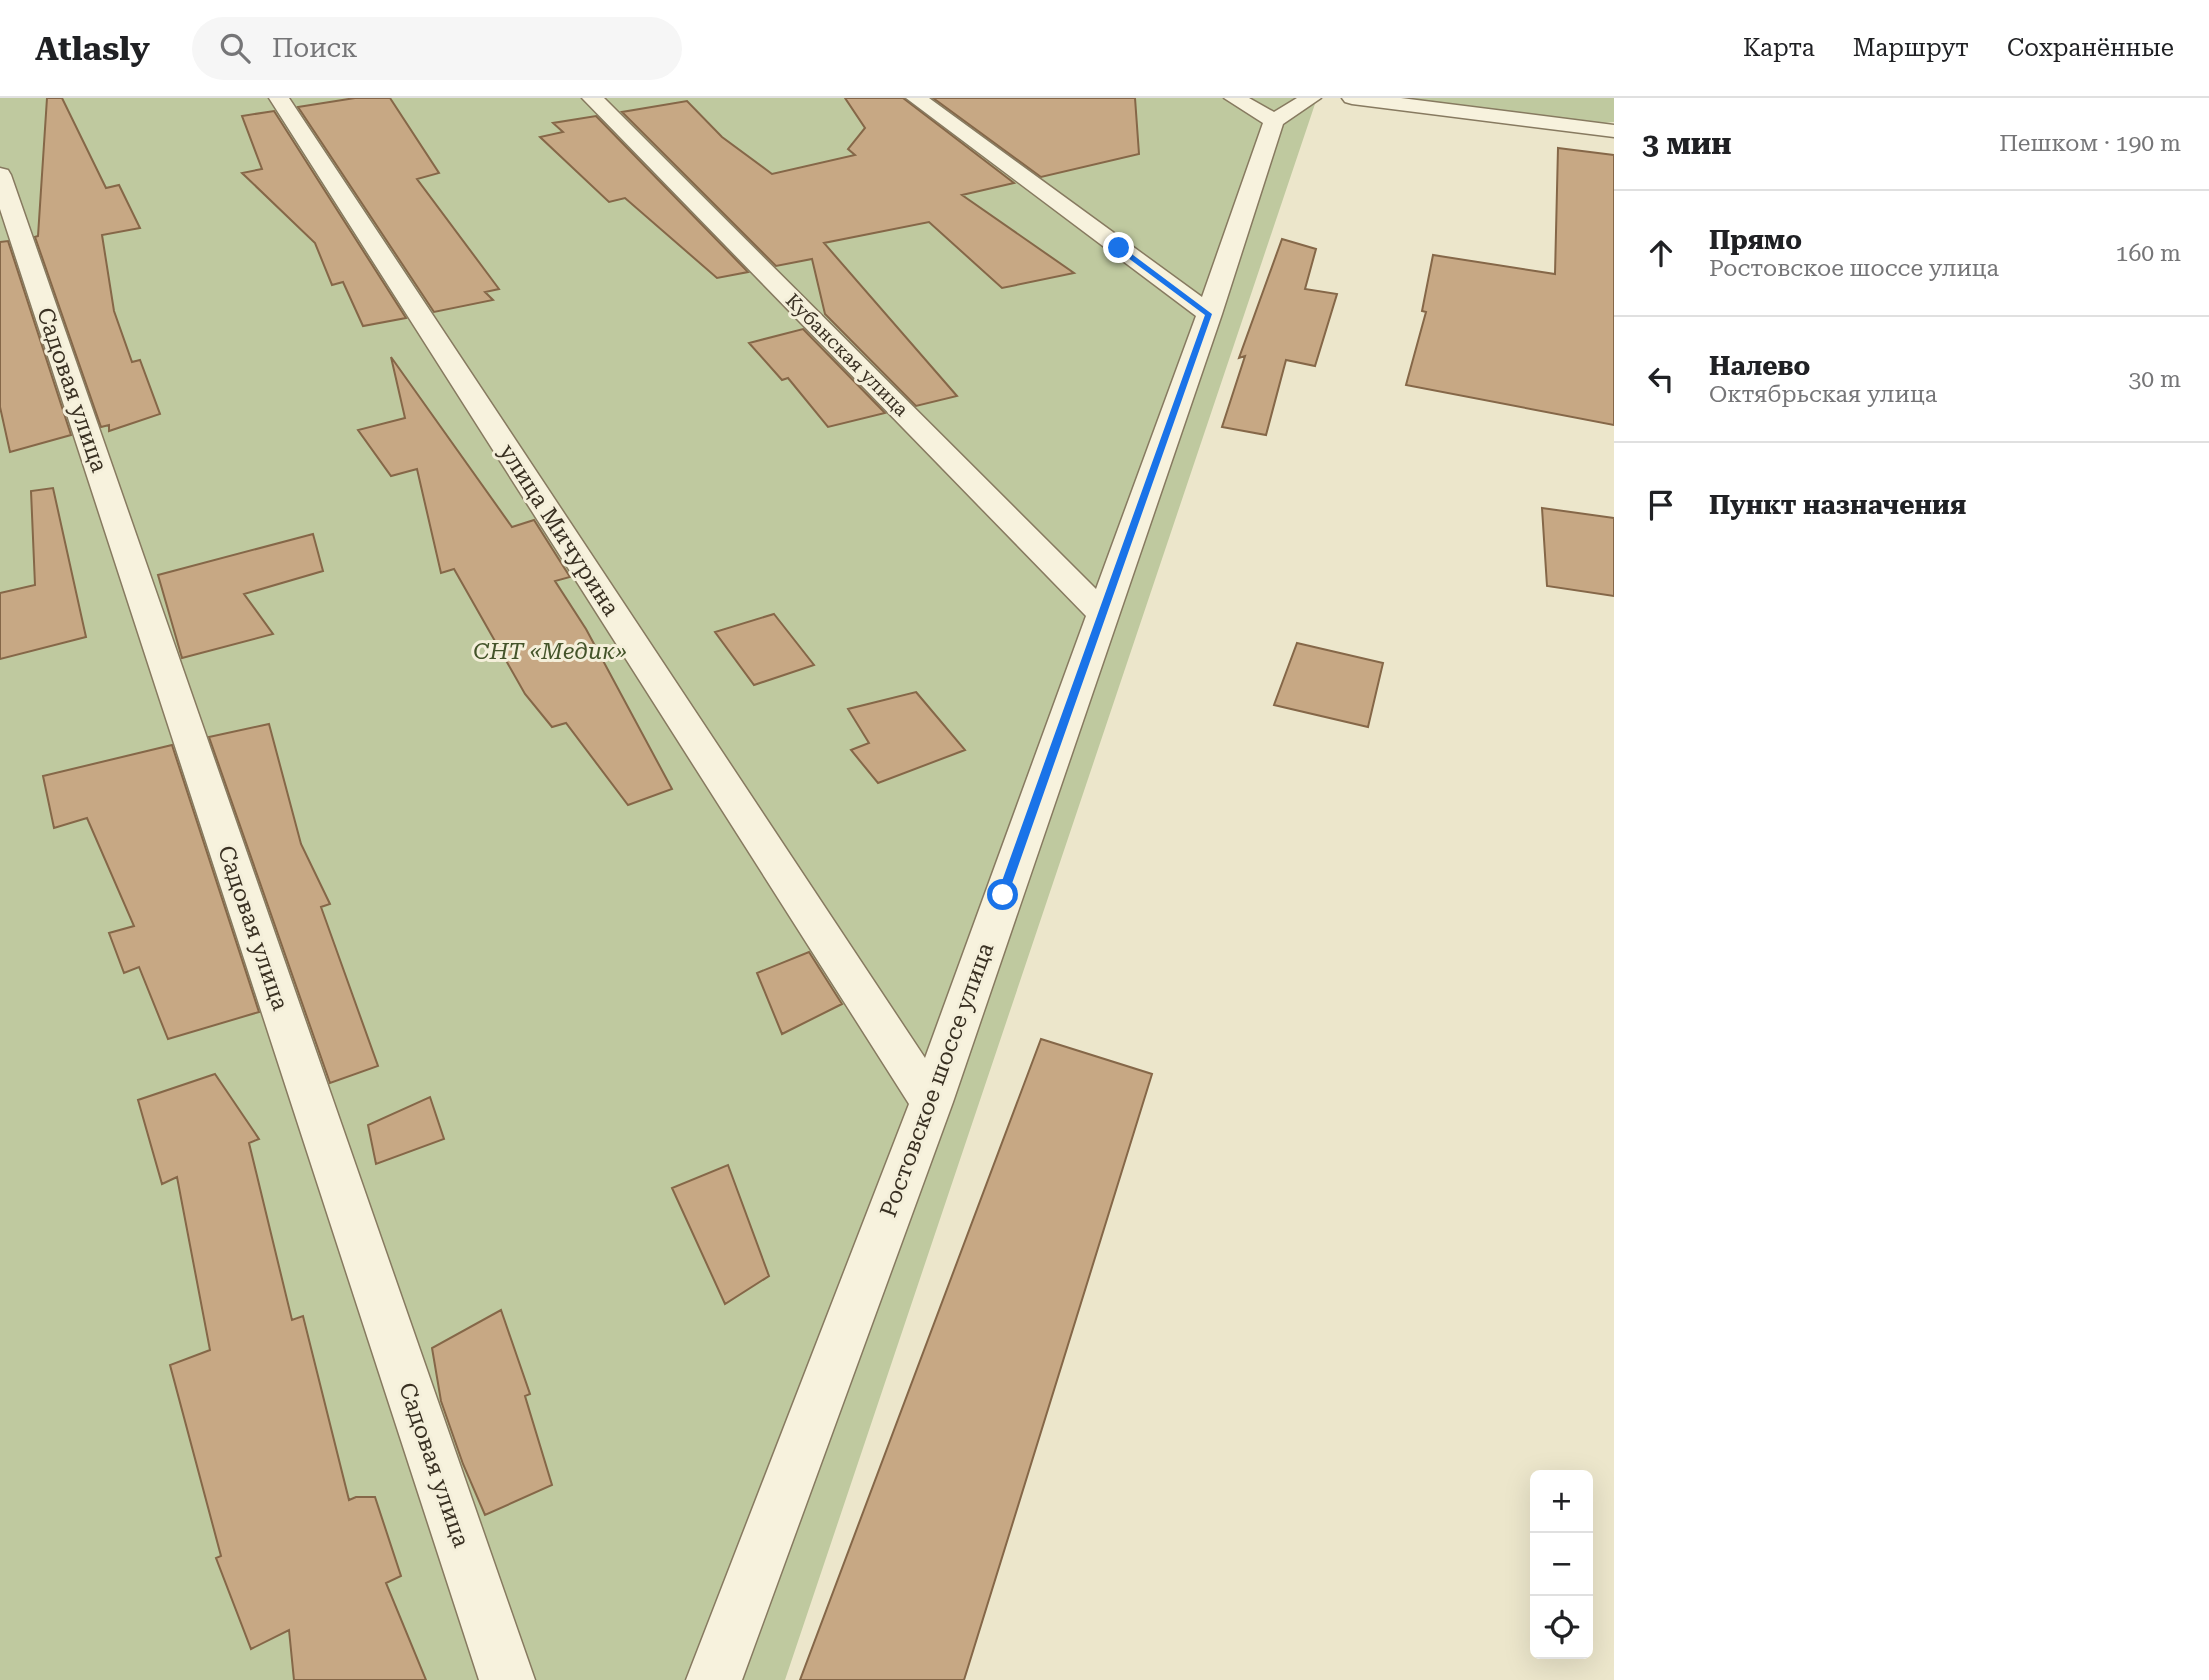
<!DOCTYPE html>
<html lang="ru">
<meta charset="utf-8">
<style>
body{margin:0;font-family:"Roboto Serif",serif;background:#f6f6f6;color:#202124}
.controls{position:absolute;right:21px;bottom:21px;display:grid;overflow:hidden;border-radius:10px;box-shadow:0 7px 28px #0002}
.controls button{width:63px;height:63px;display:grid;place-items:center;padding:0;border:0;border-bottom:2px solid #e0e0e0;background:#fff;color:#202124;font:35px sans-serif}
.stop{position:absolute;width:21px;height:21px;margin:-16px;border:5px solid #1a73e8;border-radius:50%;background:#fff}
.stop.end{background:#1a73e8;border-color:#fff;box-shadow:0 2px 7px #0008}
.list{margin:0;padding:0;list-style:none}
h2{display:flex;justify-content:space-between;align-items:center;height:91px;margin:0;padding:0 28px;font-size:30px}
h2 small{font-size:23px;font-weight:400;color:#757577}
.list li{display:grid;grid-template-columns:46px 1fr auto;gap:21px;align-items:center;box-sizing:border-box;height:126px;padding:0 28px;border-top:2px solid #e0e0e0}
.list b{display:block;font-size:26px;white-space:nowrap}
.list p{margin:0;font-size:23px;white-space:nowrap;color:#757577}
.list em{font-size:23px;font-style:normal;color:#757577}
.icon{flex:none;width:38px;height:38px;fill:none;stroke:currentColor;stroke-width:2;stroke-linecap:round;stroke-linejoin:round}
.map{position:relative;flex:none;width:1614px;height:1582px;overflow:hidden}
header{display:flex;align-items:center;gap:42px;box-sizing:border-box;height:98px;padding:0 35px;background:#fff;border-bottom:2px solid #e0e0e0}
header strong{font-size:33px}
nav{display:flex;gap:38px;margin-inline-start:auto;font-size:24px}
.search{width:490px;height:63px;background:#f6f6f6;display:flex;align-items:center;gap:18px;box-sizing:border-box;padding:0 24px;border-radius:38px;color:#757577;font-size:26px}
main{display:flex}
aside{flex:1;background:#fff}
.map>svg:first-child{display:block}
</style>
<header>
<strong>Atlasly</strong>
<div class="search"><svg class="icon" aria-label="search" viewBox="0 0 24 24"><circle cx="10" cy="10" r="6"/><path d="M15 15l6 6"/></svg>Поиск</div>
<nav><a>Карта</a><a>Маршрут</a><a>Сохранённые</a></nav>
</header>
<main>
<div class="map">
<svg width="1614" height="1582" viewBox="0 0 1614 1582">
<rect width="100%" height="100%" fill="#ece6cb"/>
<!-- green -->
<path fill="#bfc99f" d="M0,0H1317L785,1582H0Z
M1360,0H1614V24L1603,25Z"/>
<!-- building -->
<path fill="#c7a884" stroke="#856748" stroke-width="2" d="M47,0H62L106,90L119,87L140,130L102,137L114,213L132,264L140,262L160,316L109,333V327L101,329L35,139L38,138Z
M355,0H390L439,75L417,81L499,191L485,194L493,202L434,214L298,9Z
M845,0H903L1014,85L962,97L1074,175L1002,190L929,124L824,145L957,298L916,308L825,216L812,161L776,168L622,14L687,3L722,39L772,76L855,57L848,51L865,30Z
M933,0H1135L1139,56L1041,79Z
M274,13L406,220L363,228L343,184L332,187L315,145L242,75L262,71L242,18Z
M596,18L748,174L717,180L625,100L609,104L540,39L563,34L553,25Z
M1558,50L1614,57V327L1406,287L1426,214L1422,213L1433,157L1555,176Z
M1282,141L1316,151L1305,191L1337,196L1315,268L1286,262L1266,337L1222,329L1245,258L1239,260Z
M8,143L71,337L10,354L0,309V144Z
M803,231L885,315L828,329L788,280L782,282L749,245Z
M391,259L512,429L534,422L570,479L555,483L586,531L672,691L628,707L566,625L552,629L525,596L454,471L441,475L417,371L391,378L358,332L405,320Z
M53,390L86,539L0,561V495L35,487L31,393Z
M1542,410L1614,420V498L1547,488Z
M313,436L323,473L244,496L273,536L182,560L158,477Z
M774,516L814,567L754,587L715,534Z
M1297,545L1383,565L1368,629L1274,607Z
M916,594L965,652L878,685L851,652L869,645L848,611Z
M269,626L301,746L330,806L321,809L378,968L330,985L209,639Z
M172,647L259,914L168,941L139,869L124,875L109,835L134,828L87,720L54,730L43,678Z
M809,854L842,906L782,936L757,875Z
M1041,941L1152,976L964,1582H800Z
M215,976L259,1041L249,1045L292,1222L303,1218L349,1402L356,1399H375L401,1478L386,1485L426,1582H294L289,1532L251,1551L216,1460L221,1458L170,1267L210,1252L177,1079L162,1086L138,1002Z
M430,999L444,1041L376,1066L368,1027Z
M728,1067L769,1178L725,1206L672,1090Z
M501,1212L530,1296L525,1298L552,1387L485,1417L463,1366L441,1303L432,1250Z"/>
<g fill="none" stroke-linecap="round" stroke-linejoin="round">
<!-- minor casing -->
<g stroke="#877a60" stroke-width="3">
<path id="minor" d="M269,0H289L925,960L1086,518L582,0H604L1096,491L1196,218L906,0H929L1202,199L1263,25L1224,0H1249L1274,14L1297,0H1321L1283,26L1222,216L953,1004L742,1582H686L909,1006Z
M1342,0H1401L1614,27V39L1352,6L1345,4Z
M0,70L8,72L11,77L535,1582H479L0,111Z"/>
</g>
<!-- minor -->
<use href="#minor" fill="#f7f2dd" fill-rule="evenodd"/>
</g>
<!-- route -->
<path fill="#1a73e8" d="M1116,148H1121L1212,216L1008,797L1003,802L997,797L1205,217L1116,151Z"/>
<g text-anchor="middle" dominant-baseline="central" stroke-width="6" stroke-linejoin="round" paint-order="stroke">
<!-- far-street labels -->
<g font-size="19" fill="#393022" stroke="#f4efda">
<text transform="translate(847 257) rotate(45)">Кубанская улица</text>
</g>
<!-- street labels -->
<g font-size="23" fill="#393022" stroke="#f4efda">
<text transform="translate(72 292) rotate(71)">Садовая улица</text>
<text transform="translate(559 432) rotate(57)">улица Мичурина</text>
<text transform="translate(253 830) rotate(71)">Садовая улица</text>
<text transform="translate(937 982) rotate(-70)">Ростовское шоссе улица</text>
<text transform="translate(434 1367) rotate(71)">Садовая улица</text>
</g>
<!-- park labels -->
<g font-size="23" font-style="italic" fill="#44542a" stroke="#f4efda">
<text x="550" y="553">СНТ «Медик»</text>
</g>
</g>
</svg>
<div class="controls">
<button>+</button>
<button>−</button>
<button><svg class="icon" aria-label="locate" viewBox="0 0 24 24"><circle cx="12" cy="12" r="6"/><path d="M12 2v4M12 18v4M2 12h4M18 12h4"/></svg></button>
</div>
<div class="stop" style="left:1003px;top:797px"></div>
<div class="stop end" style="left:1119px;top:150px"></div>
</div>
<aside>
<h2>3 мин<small>Пешком · 190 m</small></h2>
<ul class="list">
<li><svg class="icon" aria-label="ahead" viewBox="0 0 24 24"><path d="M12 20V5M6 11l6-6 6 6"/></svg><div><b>Прямо</b><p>Ростовское шоссе улица</p></div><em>160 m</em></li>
<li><svg class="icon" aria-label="left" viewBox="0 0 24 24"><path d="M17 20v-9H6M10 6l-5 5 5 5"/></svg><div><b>Налево</b><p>Октябрьская улица</p></div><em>30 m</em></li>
<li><svg class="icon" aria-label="arrive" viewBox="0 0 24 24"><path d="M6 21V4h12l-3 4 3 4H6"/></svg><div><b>Пункт назначения</b></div></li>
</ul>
</aside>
</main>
